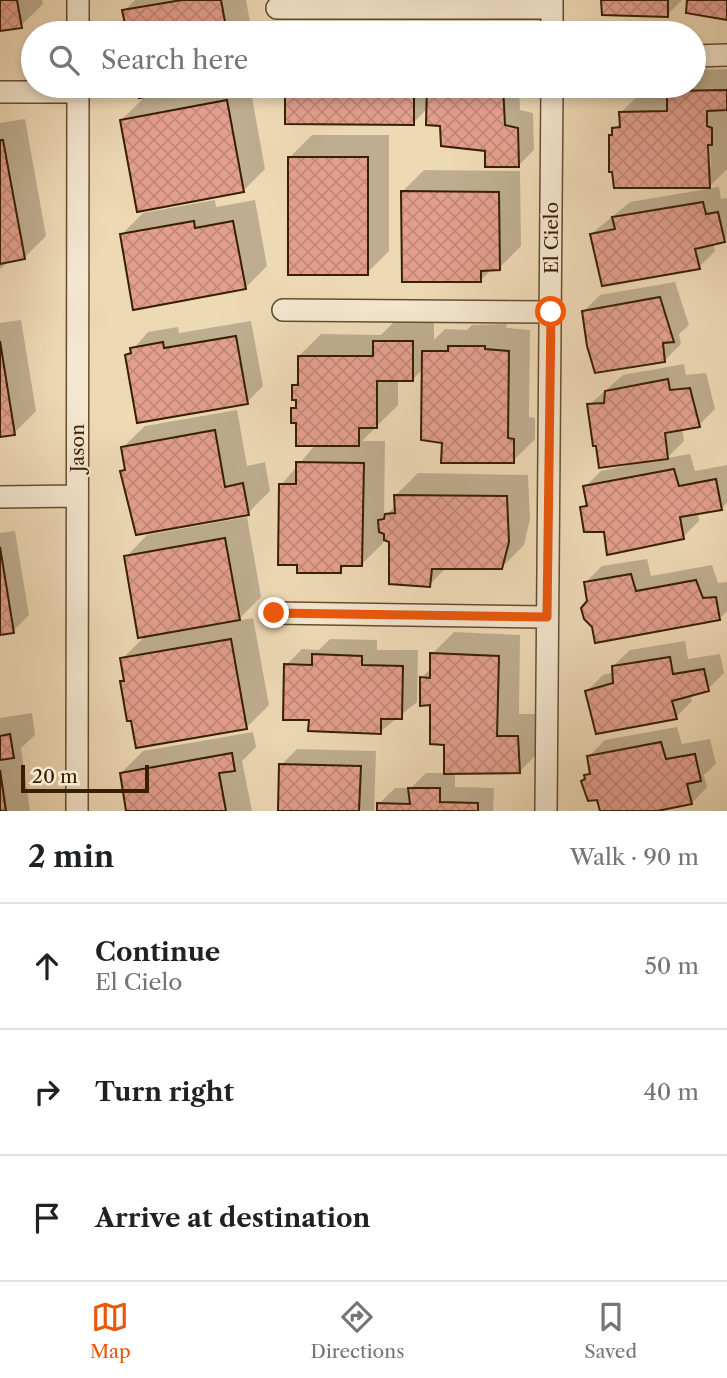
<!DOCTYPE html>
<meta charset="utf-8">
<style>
body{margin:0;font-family:"Libre Caslon Text",serif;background:#f6f6f6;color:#202124}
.scale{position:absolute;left:21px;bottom:18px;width:128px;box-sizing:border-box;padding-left:7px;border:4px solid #371f00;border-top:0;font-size:19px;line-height:24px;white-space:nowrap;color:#371f00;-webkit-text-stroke:5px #f4e6cf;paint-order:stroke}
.stop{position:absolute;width:21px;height:21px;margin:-16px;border:5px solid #ea580c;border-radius:50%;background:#fff}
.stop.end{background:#ea580c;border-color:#fff;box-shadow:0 2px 7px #0008}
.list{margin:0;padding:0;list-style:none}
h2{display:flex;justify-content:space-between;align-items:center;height:91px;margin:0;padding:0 28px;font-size:30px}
h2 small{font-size:23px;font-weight:400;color:#757577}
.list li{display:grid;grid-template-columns:46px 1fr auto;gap:21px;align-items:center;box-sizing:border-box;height:126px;padding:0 28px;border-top:2px solid #e0e0e0}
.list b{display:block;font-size:26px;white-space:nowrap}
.list p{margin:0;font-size:23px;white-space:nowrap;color:#757577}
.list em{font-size:23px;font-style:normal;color:#757577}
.icon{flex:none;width:38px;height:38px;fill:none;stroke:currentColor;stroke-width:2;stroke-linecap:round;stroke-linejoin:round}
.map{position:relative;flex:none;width:727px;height:811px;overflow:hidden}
.search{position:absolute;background:#fff;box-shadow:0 4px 10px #0003;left:21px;right:21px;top:21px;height:77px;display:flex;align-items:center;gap:18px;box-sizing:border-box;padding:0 24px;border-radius:38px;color:#757577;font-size:26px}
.sheet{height:469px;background:#fff}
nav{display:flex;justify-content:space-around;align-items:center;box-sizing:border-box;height:98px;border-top:2px solid #e0e0e0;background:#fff;font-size:19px;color:#757577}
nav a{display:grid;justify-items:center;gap:4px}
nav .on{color:#ea580c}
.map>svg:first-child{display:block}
</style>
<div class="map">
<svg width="727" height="811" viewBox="0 0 727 811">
<defs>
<pattern id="building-cross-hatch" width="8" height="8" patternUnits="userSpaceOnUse" patternTransform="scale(1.75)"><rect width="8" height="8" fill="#e39f8e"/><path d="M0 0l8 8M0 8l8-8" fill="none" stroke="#c38879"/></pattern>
</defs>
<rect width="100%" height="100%" fill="#eed9b5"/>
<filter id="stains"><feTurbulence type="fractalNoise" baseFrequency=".00286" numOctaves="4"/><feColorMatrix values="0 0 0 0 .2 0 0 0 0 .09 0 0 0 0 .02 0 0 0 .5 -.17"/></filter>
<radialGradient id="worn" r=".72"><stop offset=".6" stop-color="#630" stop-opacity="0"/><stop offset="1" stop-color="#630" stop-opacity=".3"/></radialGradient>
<!-- shadow -->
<path fill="#0003" fill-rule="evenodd" d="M0,0H42L43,4L21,26L0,30Z
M135,0H246L252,33H128L124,11Z
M603,0H682L667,15Z
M309,29H435V33H304Z
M727,69V169L709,187L610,135L622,121L621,112L643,91L694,86V70ZM709,136L711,167H707L706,137Z
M138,86H250L265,169L243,191L121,120L147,95L140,96Z
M287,86H519L520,110L533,113L534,150L518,166L442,124L428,108L413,123L287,122Z
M25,119L46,236L24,258L9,261L0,269V123Z
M312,135H389V251L367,273L290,157Z
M424,170L520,171L521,246L499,268L492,269L481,280L402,192Z
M719,187L721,199L727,198V238L713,243L715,251L699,267L591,234L630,202Z
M215,200L216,207L255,200L267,266L245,288L121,235L143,213Z
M675,282L689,325L679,334L681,344L665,360L584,311L600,295Z
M397,319L434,320V340L445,329L467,330L472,325L506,324L507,328L530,330L529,417L535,418V439L513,461L444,441L423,369L412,380H398V405L362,441H385L384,517L396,505V495L418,473L528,475L530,519L524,545L502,567H447L429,585L391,540L384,538V542L362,564H347L340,571L281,485L316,444L298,422L293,409L298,404L293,386L299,380V356L321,334L381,335Z
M21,320L36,411L14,433L0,435V323Z
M251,321L263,386L247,402L127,356L148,332L178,327L179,333Z
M684,364L686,375L706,373L715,409L699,425L682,428L684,441L667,458L690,454L695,471L727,465V503L721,509L698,512L699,521L683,537L605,531L582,507L588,502L585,487L601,471L634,464L589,405L623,375Z
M237,410L247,466L265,462L270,491L248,513L122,472L127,467L123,447L145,426Z
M247,517L261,597L237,621L253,618L269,705L247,727L138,746L122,682L126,678L122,659L146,635L126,557L147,535Z
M15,531L29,615L13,631L0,634V533Z
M647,559L651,576L712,565L718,583L727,582V611L719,619L586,582L602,566Z
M454,632L520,635L519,714H539L541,750L519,772H455V787L494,788L493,811H379V804L395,788H411L426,773H445V743L421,678L432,668V654Z
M330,639L377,640V650H418L417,702L380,732L311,718L286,665L302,649L319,650Z
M685,641L688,659L720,654L724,673L708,689L690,694L692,701L676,717L587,691L603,675L614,672L613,666L630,650Z
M32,713L35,735L21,748L30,811H0V718Z
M677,727L682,744L710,739L716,764L704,775L707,787L692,803L647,811H602L599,798L585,794L583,782L591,770L589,756L605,740Z
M253,732L256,747L242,761L252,811H128L121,773L143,751Z
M297,749L376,751L374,811H280L281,765Z"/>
<!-- building -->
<path fill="url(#building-cross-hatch)" stroke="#371f00" stroke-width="2" d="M0,0H17L22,28L0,31Z
M182,0H221L227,33H127L122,10Z
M601,0H668V17L602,15Z
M687,0H727V20L686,13Z
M136,86H206L139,98Z
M285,86H414V125L285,124Z
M427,86H503L505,125L518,128L519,167H485V151L441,146L440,126L426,125Z
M727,90V110L707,111V126L712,128V145H708L710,188H614L612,172H609V135H612V128L620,127L619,112L667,111V91Z
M227,100L244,192L137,212L120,120Z
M0,140H3L25,259L0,264Z
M288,157H368V275H288Z
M401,191L499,192L500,270L481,271V282H402Z
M703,202L706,214L718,212L725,242L695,249L700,269L602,286L590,234L615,229L612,217Z
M194,221L195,228L233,221L246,289L133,310L120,234Z
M660,297L674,342L663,343L665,362L595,373L587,346L582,311Z
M236,336L248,404L137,423L125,355L131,353L130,348L163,342L164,348Z
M0,341L15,435L0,437Z
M373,341H413V381H377V428H359V446H296V423H291V408H296V400H292V385H298V356H373Z
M448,346H485V349L509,351L508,438L514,439V463H441L442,443L421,440L422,351H448Z
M668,379L670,390L690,388L700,427L665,433L668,459L599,468L596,446H593L587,404L604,403L605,391Z
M215,430L225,487L243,483L249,515L136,535L120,471L125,470L121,447Z
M296,462L364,463L362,566H341V573H297V565H278L279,484H296Z
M674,469L679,486L716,479L722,510L680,517L684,539L607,555L604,532H584L580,507L587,506L583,486Z
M394,495L507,496L509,542L502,569H432L430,587L389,584V542L384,540V534L379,532L378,520L384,519L385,514L395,513Z
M225,538L240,620L138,638L124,556Z
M0,547L14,633L0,635Z
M631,574L636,591L696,580L703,598L716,597L720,620L595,643L592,627L584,619L581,608L587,601L584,582Z
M231,639L247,729L136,748L131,721H127L120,681H124L120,658Z
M430,653L499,656L497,736H518L520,773L444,774V745L430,744V705L420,706V677L430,678Z
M312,654L362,656V665L403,666L402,719H381V734L308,731L309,720H283L284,664L312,665Z
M670,657L673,674L704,669L709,691L672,701L677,719L596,734L585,691L613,683L612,666Z
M10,734L14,758L0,760V736Z
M661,742L666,759L695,754L701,781L687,784L692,804L657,811H600L597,800L588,801L581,781L585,779L584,775L590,774L587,756Z
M232,753L235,771L219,773L226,811H126L120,773Z
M279,764L361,766L359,811H278Z
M0,770L6,811H0Z
M408,788H440V802L478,803V811H377V803L410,804Z"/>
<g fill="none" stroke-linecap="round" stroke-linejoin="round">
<!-- lane casing -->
<g stroke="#654e2d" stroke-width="24">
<path id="lane" d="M78,0V33
M277,8H552
M552,33V0
M694,56L727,55
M0,92H78
M283,310L551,312
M0,497L77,496
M274,613L547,617
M77,811L78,86
M546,811L552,86"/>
</g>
<!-- lane -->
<use href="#lane" stroke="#f4e6cf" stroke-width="21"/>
</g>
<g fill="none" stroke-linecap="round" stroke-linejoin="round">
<!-- route -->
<path stroke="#ea580c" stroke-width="9" d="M274,613L547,617L551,312"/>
</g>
<g text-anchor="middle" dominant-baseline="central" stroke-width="5" stroke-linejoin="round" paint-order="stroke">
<!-- street labels -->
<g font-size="19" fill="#371f00" stroke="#f4e6cf">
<text transform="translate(551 238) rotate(-90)">El Cielo</text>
<text transform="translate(77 448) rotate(-90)">Jason</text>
</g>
</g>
<rect width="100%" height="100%" filter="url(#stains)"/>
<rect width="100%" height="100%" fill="url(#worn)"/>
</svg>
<div class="scale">20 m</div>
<div class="stop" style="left:551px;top:312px"></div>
<div class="stop end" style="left:274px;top:613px"></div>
<div class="search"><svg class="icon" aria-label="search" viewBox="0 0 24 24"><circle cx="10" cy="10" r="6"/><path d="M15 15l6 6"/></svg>Search here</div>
</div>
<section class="sheet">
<h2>2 min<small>Walk · 90 m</small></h2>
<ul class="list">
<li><svg class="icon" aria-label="ahead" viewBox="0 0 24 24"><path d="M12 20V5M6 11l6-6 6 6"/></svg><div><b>Continue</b><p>El Cielo</p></div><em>50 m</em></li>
<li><svg class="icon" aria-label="right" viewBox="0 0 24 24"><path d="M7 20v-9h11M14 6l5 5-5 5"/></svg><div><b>Turn right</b></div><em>40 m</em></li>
<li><svg class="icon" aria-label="arrive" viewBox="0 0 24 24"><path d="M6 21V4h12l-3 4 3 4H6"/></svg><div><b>Arrive at destination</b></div></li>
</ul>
</section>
<nav>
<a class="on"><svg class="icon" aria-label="map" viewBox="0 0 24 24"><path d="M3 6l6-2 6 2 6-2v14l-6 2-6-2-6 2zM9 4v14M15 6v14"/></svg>Map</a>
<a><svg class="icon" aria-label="directions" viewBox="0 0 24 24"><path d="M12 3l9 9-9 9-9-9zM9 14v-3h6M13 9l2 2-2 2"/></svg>Directions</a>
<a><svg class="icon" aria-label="saved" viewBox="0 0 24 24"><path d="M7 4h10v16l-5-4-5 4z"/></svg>Saved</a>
</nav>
